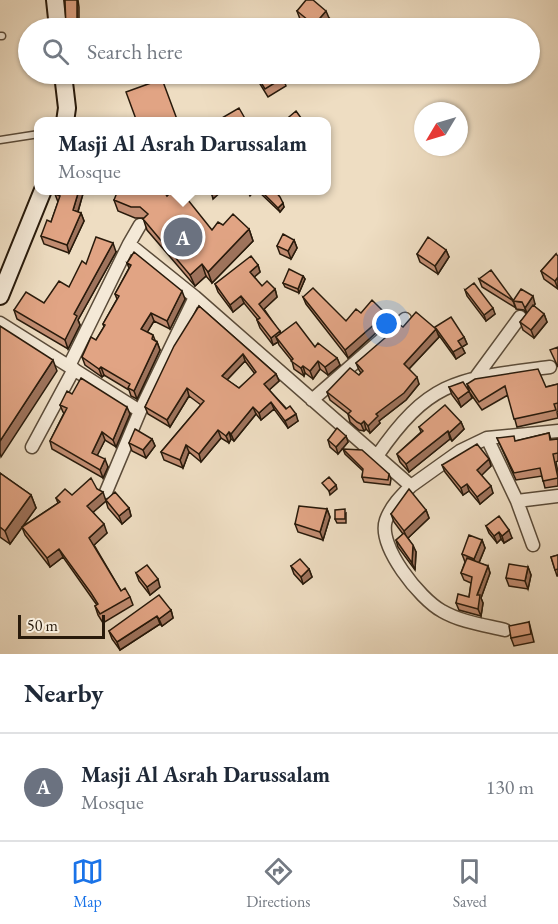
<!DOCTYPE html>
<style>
body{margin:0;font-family:"EB Garamond",serif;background:#f2f2f3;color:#1f2937}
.compass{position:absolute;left:414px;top:102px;width:54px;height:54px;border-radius:50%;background:#fff;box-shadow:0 2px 4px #0004;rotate:232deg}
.scale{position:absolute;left:18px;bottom:15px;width:87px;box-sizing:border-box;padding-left:6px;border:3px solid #281a0b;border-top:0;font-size:16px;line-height:21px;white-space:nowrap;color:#281a0b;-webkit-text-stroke:4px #f4e9d7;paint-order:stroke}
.you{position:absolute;left:387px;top:324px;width:21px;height:21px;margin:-15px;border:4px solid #fff;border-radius:50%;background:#1a73e8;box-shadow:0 0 0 9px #1a73e833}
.badge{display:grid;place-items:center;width:39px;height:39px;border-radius:50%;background:#1a73e8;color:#fff;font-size:20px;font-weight:700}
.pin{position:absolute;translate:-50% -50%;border:3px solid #fff;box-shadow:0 2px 6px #0006}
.popup{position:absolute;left:34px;top:117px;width:297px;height:78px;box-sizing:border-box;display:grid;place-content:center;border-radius:12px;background:#fff;filter:drop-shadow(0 2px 4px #0005);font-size:20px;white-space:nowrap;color:#747a83}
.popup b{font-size:22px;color:#1f2937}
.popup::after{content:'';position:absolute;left:50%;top:100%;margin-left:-12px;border:12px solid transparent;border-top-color:#fff}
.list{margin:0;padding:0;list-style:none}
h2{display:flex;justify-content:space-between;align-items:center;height:78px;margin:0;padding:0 24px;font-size:26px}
h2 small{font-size:20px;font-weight:400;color:#747a83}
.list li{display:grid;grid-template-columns:39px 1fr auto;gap:18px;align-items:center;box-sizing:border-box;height:108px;padding:0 24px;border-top:2px solid #e0e1e3}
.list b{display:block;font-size:22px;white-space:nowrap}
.list p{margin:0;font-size:20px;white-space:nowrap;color:#747a83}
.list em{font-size:20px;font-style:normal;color:#747a83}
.icon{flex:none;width:33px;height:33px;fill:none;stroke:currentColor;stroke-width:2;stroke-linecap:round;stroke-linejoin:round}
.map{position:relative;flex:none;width:558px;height:654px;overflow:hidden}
.search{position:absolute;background:#fff;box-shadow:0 2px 4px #0004;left:18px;right:18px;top:18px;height:66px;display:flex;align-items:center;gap:15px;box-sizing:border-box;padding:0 21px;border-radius:33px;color:#747a83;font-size:22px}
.sheet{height:186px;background:#fff}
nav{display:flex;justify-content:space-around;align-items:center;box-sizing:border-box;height:84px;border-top:2px solid #e0e1e3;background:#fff;font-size:16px;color:#747a83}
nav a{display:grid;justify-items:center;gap:3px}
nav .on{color:#1a73e8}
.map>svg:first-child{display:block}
</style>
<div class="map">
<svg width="558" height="654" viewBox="0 0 558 654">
<rect width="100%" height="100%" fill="#eeddc2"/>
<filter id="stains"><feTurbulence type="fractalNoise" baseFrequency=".00333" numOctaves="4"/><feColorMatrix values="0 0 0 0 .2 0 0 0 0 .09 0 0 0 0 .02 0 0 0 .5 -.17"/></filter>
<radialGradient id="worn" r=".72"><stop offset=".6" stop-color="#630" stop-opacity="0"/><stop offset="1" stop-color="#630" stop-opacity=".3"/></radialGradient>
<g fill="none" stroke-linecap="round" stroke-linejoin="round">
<!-- lane casing -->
<g stroke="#5a4b39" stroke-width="9">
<path id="lane" d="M0,36H2
M0,140L39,134"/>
</g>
<!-- street casing -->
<g stroke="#5a4b39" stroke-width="15">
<path id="street" d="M129,244L140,225
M0,323L140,411L195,297L411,486L460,451L487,438L558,431
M69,366L129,244L195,297
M476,377L520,317
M312,400L405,319
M487,438L517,501L533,545
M32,447L74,369
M377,456C431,377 461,379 550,367
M411,486C401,496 391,506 386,520C377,546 420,599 442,611C461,622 484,625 505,630
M106,492L140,411
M517,501L558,496"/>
</g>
<!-- secondary casing -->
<g stroke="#281a0b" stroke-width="20">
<path id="secondary" d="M55,0L58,28
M63,74L67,108L65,122
M0,296L43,190"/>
</g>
<!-- lane -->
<use href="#lane" stroke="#f4e9d7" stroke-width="6"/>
<!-- street -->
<use href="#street" stroke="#f4e9d7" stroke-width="12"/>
<!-- secondary -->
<use href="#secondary" stroke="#f4e9d7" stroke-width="16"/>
</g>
<!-- wall -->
<path fill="#c28d72" stroke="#281a0b" stroke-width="1.5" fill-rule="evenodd" d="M297,11L329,18L321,28H312L300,19Z
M257,76L283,78L286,86L268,97L260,84Z
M84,190L78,212L81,213L84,221L69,253L44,244L41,236L51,222L58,202L55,194Z
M257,190H274L284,207L280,212Z
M167,196L212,230L223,225L249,229L253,241L212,283L206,276L195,286L147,230L143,218H135L118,211L114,200Z
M294,240L297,248L291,259L280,254L277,246Z
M446,250L449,257L438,274L420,262L417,254Z
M116,252L78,320L80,325L68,349L17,319L14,310L44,303L69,287L86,264Z
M556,254L558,289L544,279L541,271Z
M127,263L185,299L170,329L154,321L147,332L153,335L155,340L157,342L160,350L137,399L131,396L129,390L104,375L102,377L85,365L82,357L96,340L104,327L103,324L117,299L115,294L129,268Z
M258,265L260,272L254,277L262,286L275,289L277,297L264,309L281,334L315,347L337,358L340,365L328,375L320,369L313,379L305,373L304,376L294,369L292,361L279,345L278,342L273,345L260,328L257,320H258L244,303L233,312L218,292L215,284Z
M303,276L305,279L299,293L285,287L283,283Z
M479,279L513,300L516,308L482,287Z
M465,290L495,314L486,321L467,296Z
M303,297L346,321L361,313L389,321L348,358L306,304Z
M513,301L535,304L534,306L544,314L547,322L534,338L523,330L520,322L527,314L524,310L516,309Z
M199,306L276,374L279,381L269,390L298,421L288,428L274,409L261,420L256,414L234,441L231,439L229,443L221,438L201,462L189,452L183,468L164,460L161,452L201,405L189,396L170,427L148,414L145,407ZM245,361L255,374L239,388L227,380Z
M403,327L436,329L464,337L467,344L462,347L465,353L456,359L438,334L439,337L409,369L419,384L406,400L379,421L380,423L370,433L366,429L364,431L359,430L350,422L348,414L330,400L327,392L359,375L361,373L359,370L356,363Z
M467,384L546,387L558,384V411L557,412L558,418L517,427L508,395L482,410L470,393L472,398L461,407L452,395L449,387L469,390Z
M72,394L130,414L116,447L105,440L97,455L108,467L103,478L52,449L50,441L64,413L63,412L60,405Z
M461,422L464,429L452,441L450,439L409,472L400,462L397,454L421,432L419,427Z
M549,433L551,440L558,439V461L556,462L558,472V486L545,488L542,476L516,480L497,438L516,441Z
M346,436L348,442L338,454L330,447L328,440Z
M152,439L155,446L146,458L132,451L129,443Z
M343,449L389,474L391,479L390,485L364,482L362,477L363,471L345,454Z
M489,459L491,466L481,475L493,493L480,504L469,491L463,495L445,472L442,465Z
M0,473L31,495L36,508L10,544L0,537Z
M97,489L106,500L129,508L131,516L122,524L108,508L106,501L93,512L107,533L94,545L121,591L130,597L133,605L103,623L98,615L95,606L97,605L94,601L63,557L50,567L25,535L22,527L58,503L56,498L72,495Z
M327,509L330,517L323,540L298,532L295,524Z
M426,510L429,518L408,538L416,552L415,570L398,547L396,540L403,534L394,522L391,514Z
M346,513V523H337L335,519Z
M486,526L512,538L504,543L501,539L497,543L489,533Z
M482,540L485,548L479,563L488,566L490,573L481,598L483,603L481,616L459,610L456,603L469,597L471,583L464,580L461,573L465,562L462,554Z
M558,555V576H557L551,557Z
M291,566L309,569L312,577L303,584L294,574Z
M528,567L531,575L528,589L509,586L506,578Z
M136,573L160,587L150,595L139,581Z
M171,610L173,618L162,626L160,624L120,650L112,639L109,631Z
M529,622L534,642L514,646L511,638Z"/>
<!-- shaded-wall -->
<path fill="#9e735c" stroke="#281a0b" stroke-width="1.5" d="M77,0H78L79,7V28H77Z
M326,11L329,18L321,28H316L314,25Z
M367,74H378L369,79Z
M79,190H84L76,218L73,210Z
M217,190H223L213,199L212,195Z
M250,190H255L250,196L248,192Z
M283,203L284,207L280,212L278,208Z
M81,213L84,221L69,253L67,245Z
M249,229L253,241L212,283L208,272Z
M294,240L297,248L291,259L288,251Z
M113,243L116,252L78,320L80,325L68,349L65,340L74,314Z
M446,250L449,257L438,274L435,266Z
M202,264L206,276L195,286L190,275Z
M258,265L260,272L252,279L250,272Z
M303,276L305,279L299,293L298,289Z
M558,277V289L555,281Z
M275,289L277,297L262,311L259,304Z
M182,291L185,299L170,329L167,321Z
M241,296L244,303L233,312L230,305Z
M533,296L535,304L528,316L525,308Z
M493,308L495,314L486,321L484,315Z
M151,313L154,321L144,338L141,329Z
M386,314L389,321L348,358L345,350Z
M544,314L547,322L534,338L531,330Z
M436,329L439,337L406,372L404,364Z
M280,331L283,338L276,337L278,342L273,345L271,338Z
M464,337L467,344L462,347L465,353L456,359L453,352L458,341Z
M157,342L160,350L137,399L134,391Z
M243,354L245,361L224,383L222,376Z
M337,358L340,365L328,375L325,367Z
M53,360L57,371L1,457L0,453V441Z
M318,361L320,369L313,379L310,371Z
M303,366L305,373L304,376L301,368Z
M101,367L104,375L102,377L99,369Z
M276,374L279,381L267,392L264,384Z
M417,377L419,384L406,400L379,421L380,423L370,433L368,426L376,414Z
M187,388L189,396L170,427L167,420Z
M469,391L472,398L461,407L458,399Z
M271,402L274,409L261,420L259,413Z
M127,407L130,414L116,447L113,440Z
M253,407L256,414L234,441L231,434Z
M296,414L298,421L288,428L285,421Z
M364,421L366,429L364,431L361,424Z
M461,422L464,429L452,441L449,433Z
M218,430L221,438L201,462L199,454Z
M448,431L450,439L409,472L406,464Z
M102,432L105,440L95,460L92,453Z
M229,432L231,439L229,443L226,436Z
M346,436L348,442L338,454L336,447Z
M152,439L155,446L146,458L143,450Z
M186,445L189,452L183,468L180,460Z
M105,459L108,467L103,478L100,470Z
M489,459L491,466L480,477L477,470Z
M467,484L469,491L463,495L461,488Z
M336,485L337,489L330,495L329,491Z
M491,486L493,493L480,504L477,497Z
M103,492L106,501L90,515L87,506Z
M31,495L36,508L10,544L5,531Z
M129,508L131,516L122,524L119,516Z
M327,509L330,517L323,540L320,532Z
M426,510L429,518L407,539L404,531Z
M104,524L107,533L92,547L89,538Z
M509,530L512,538L504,543L502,536Z
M499,532L501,539L497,543L494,536Z
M482,540L485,548L477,567L474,559Z
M413,545L416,552L415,570L412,563Z
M59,549L63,557L50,567L47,558Z
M488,566L490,573L481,598L483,603L481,616L478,609L477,595Z
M528,567L531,575L528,589L525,581Z
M309,569L312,577L303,584L301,577Z
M158,579L160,587L150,595L147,587Z
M171,610L173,618L162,626L159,619Z
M157,616L160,624L120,650L117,642Z"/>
<!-- building -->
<path fill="#e1a484" stroke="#281a0b" stroke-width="1.5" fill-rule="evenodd" d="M65,0H77V28H66Z
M306,0H313L326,11L314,25L297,11Z
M260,74H280L283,78L265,89L257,76Z
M162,79L178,122H137L126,92Z
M239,108L247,122H215Z
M296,111L304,122H283Z
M56,190H79L73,210L81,213L67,245L41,236L47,220L51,222L60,196L55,194Z
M118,190H163L167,196L173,190H180L212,230L218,222L223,225L233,214L249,229L208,272L202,264L190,275L143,219L148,214L140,207H131L114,200Z
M208,190H217L212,195Z
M260,190H274L280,197L283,203L278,208Z
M283,234L294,240L288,251L277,246Z
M96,237L113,243L74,314L77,316L65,340L14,310L26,292L44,303L59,281L69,287L82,261L86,264Z
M428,237L446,250L435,266L417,254Z
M134,252L182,291L167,321L151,313L141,329L153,335L152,339L157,342L134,391L128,388L130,384L101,367L99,369L82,357L91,337L96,340L105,325L103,324L119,296L115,294L131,265L127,263Z
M556,254L558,256V277L555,281L541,271Z
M251,256L258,265L250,272L262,286L267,281L275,289L259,304L280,331L271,338L257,320L260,318L241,296L230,305L215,284Z
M289,269L303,276L298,289L283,283Z
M491,270L513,300H512L479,279Z
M474,283L493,308L484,315L465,290Z
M313,288L346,321L356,309L361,313L372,300L386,314L345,350L303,297Z
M521,289L533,296L525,308L522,302L513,301Z
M533,305L544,314L531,330L520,322Z
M199,306L276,374L264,384L286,409L290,406L296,414L285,421L271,402L259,413L253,407L231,434L229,432L226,436L218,430L199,454L186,445L180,460L161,452L204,401L187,388L167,420L145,407L174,346ZM243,354L256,372L239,388L222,376Z
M416,312L436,329L404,364L417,377L404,393L376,414L378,416L368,426L364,421L361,424L357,422L348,414L351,411L327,392L350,368L359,375L363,371L356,363L400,325L403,327Z
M451,317L464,337L458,341L462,347L453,352L435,327Z
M296,322L315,347L318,343L337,358L325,367L318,361L310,371L303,366L301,368L291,361L293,359L276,337Z
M0,326L53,360L0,441Z
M558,347V367L550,350Z
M538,369L546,387L558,384V403L554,404L556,410L514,419L505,386L479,402L467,384L475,379Z
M81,378L127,407L113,440L102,432L92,453L105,459L100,470L50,441L67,408L60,405L67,391L72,394Z
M463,382L469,391L458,399L449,387Z
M445,405L461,422L449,433L448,431L406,464L397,454L423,431L419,427Z
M337,428L346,436L336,447L328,440Z
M135,429L152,439L143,450L129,443Z
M549,433L550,440L558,439V453L553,454L558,478L543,481L540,468L514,473L497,438L514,436L515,441Z
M477,444L489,459L477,470L491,486L477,497L467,484L461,488L442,465Z
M343,449L362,450L389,474L388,480L362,477L363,469Z
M0,473L31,495L5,531L0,527Z
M329,477L336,485L329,491L322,483Z
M91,478L97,489L103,492L87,506L104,524L89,538L121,591L125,588L130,597L100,614L95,606L98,604L91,593L59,549L47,558L22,527L60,502L56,498L65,489L72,495Z
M409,489L426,510L404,531L391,514Z
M115,492L129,508L119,516L106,500Z
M299,506L327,509L320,532L295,524Z
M345,509V519H335V510Z
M499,516L509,530L502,536L499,532L494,536L486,526Z
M404,533L413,545L412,563L396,540Z
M469,535L482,540L474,559L462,554Z
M558,555V569L555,570L551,557Z
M467,558L488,566L477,595H480L478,609L456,603L458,594L469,597L472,577L461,573Z
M300,559L309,569L301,577L291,566Z
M509,564L528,567L525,581L506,578Z
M147,565L158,579L147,587L136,573Z
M159,595L171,610L159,619L157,616L117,642L109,631Z
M529,622L531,634L511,638L509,626Z"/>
<rect width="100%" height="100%" filter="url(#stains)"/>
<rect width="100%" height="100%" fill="url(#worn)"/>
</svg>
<svg class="compass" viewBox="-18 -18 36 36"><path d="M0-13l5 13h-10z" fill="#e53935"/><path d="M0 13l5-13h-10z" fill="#747a83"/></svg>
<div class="scale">50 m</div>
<div class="you"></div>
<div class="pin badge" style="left:183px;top:237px;background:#6b7280">A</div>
<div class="popup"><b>Masji Al Asrah Darussalam</b>Mosque</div>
<div class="search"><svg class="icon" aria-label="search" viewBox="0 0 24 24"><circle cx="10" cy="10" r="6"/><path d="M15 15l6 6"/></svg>Search here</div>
</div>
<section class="sheet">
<h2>Nearby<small></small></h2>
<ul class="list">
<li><span class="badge" style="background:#6b7280">A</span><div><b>Masji Al Asrah Darussalam</b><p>Mosque</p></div><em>130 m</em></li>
</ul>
</section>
<nav>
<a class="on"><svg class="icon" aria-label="map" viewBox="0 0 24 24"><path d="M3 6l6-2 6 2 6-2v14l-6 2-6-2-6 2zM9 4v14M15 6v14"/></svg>Map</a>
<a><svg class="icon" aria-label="directions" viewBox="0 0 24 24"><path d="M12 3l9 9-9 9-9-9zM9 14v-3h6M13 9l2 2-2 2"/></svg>Directions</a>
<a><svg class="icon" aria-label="saved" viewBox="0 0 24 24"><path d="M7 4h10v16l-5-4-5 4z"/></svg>Saved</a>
</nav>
